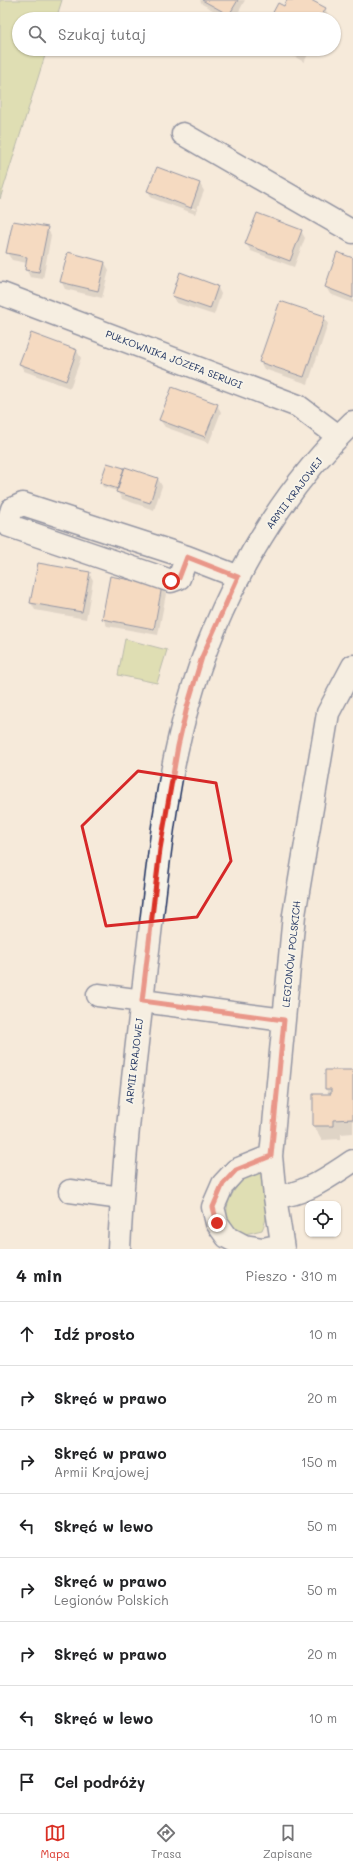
<!DOCTYPE html>
<html lang="pl">
<meta charset="utf-8">
<style>
body{margin:0;font-family:Mali,sans-serif;background:#f6f6f6;color:#202124}
.controls{position:absolute;right:12px;bottom:12px;display:grid;overflow:hidden;border-radius:8px;box-shadow:0 1px 3px #0004}
.controls button{width:36px;height:36px;display:grid;place-items:center;padding:0;border:0;border-bottom:1px solid #e0e0e0;background:#fff;color:#202124;font:20px sans-serif}
.stop{position:absolute;width:12px;height:12px;margin:-9px;border:3px solid #d93025;border-radius:50%;background:#fff}
.stop.end{background:#d93025;border-color:#fff;box-shadow:0 1px 4px #0008}
.list{margin:0;padding:0;list-style:none}
h2{display:flex;justify-content:space-between;align-items:center;height:52px;margin:0;padding:0 16px;font-size:17px}
h2 small{font-size:13px;font-weight:400;color:#757577}
.list li{display:grid;grid-template-columns:26px 1fr auto;gap:12px;align-items:center;box-sizing:border-box;height:64px;padding:0 16px;border-top:1px solid #e0e0e0}
.list b{display:block;font-size:15px;white-space:nowrap}
.list p{margin:0;font-size:13px;white-space:nowrap;color:#757577}
.list em{font-size:13px;font-style:normal;color:#757577}
.icon{flex:none;width:22px;height:22px;fill:none;stroke:currentColor;stroke-width:2;stroke-linecap:round;stroke-linejoin:round}
.map{position:relative;flex:none;width:353px;height:1249px;overflow:hidden}
.search{position:absolute;background:#fff;box-shadow:0 1px 3px #0004;left:12px;right:12px;top:12px;height:44px;display:flex;align-items:center;gap:10px;box-sizing:border-box;padding:0 14px;border-radius:22px;color:#757577;font-size:15px}
.sheet{height:564px;background:#fff}
nav{display:flex;justify-content:space-around;align-items:center;box-sizing:border-box;height:56px;border-top:1px solid #e0e0e0;background:#fff;font-size:11px;color:#757577}
nav a{display:grid;justify-items:center;gap:2px}
nav .on{color:#d93025}
.map>svg:first-child{display:block}
</style>
<div class="map">
<svg width="353" height="1249" viewBox="0 0 353 1249">
<rect width="100%" height="100%" fill="#f6eada"/>
<filter id="ink" filterUnits="userSpaceOnUse"><feTurbulence type="fractalNoise" baseFrequency=".025" numOctaves="2"/><feDisplacementMap in="SourceGraphic" scale="8" xChannelSelector="R" yChannelSelector="G"/><feConvolveMatrix kernelMatrix="1 2 1 2 8 2 1 2 1" color-interpolation-filters="sRGB"/></filter>
<g filter="url(#ink)">
<!-- green -->
<path fill="#c4d084" stroke="#708071" d="M0,0H62L56,19H19V49H47L0,199Z
M125,639L167,650L157,683L118,675Z
M249,1172H262C266,1192 271,1211 262,1230L245,1234L231,1228C219,1205 235,1189 249,1172Z"/>
<!-- shadow -->
<path fill="#0003" fill-rule="evenodd" d="M200,0H245L235,19H229L202,4Z
M289,0H309L325,9L329,16L327,19H272L271,18L285,7Z
M281,49H311L304,62Z
M200,184L204,191L195,214L152,198L148,191ZM153,192L196,209L195,210L153,194Z
M47,228L51,235L43,279L30,277L26,269L27,263L12,260L7,253Z
M301,231L305,238L294,267L251,251L246,244Z
M353,259V303L330,294L326,287Z
M105,263L109,270L102,298L65,289L61,281Z
M217,286L221,294L214,315L177,303L173,295Z
M324,317L328,324L308,384L264,369L260,362Z
M77,351L81,358L70,388L24,371L20,364Z
M217,405L221,412L209,443L165,427L160,420Z
M108,464L158,479L162,486L154,510L122,499L117,491L103,487L101,483Z
M89,573L93,580L86,619L35,610L31,603Z
M162,587L166,594L158,635L107,626L103,619Z
M326,1071H353V1133L341,1134V1139L322,1140L314,1126L329,1095L326,1089Z"/>
<!-- building -->
<path fill="#f4c8a3" stroke="#1b2f5e" d="M202,0H238L229,15Z
M287,0H311L326,8L320,19H273L270,18L278,3L284,6Z
M288,49H303L300,55Z
M157,167L200,183L191,208L147,191Z
M257,213L302,230L290,261L245,244Z
M13,221L48,227L39,272L25,270L27,257L6,253Z
M68,252L105,262L98,291L60,282Z
M337,252L353,258V298L325,287Z
M180,272L218,286L210,309L172,296Z
M280,301L325,316L304,377L259,362Z
M31,333L77,350L66,381L19,364Z
M172,387L218,404L205,437L159,420Z
M107,463L124,468L118,489L100,483Z
M125,467L158,478L150,503L116,492Z
M38,563L90,572L82,612L30,603Z
M110,576L162,586L154,629L102,619Z
M325,1070H353V1119L333,1120V1126H313V1094H331V1089H325Z"/>
<g fill="none" stroke-linecap="round" stroke-linejoin="round">
<!-- minor casing -->
<g stroke="#1b2f5e" stroke-width="25">
<path id="minor" d="M183,134L353,232
M2,294L298,406L338,436
M187,557L179,578L171,581L7,525L12,509L23,504L187,557L239,577
M98,995L284,1020
M271,1156L236,1170L223,1184L213,1207L217,1223L227,1237L244,1246L263,1249L282,1245
M70,1191L121,1198
M275,1197C306,1194 327,1178 353,1161
M283,1249L275,1197L271,1156L294,915L328,713L353,666"/>
</g>
<!-- major casing -->
<g stroke="#1b2f5e" stroke-width="25">
<path id="major" d="M119,1249C124,1149 136,1049 148,950C158,868 165,784 188,705C217,601 275,497 353,422"/>
</g>
<!-- minor -->
<use href="#minor" stroke="#f7f3e8" stroke-width="22"/>
<!-- major -->
<use href="#major" stroke="#f7f3e8" stroke-width="22"/>
</g>
</g>
<g fill="none" stroke-linecap="round" stroke-linejoin="round" filter="url(#ink)">
<!-- route -->
<path stroke="#d93025" stroke-width="5" d="M171,581L179,578L187,557L238,577L202,657L187,707L178,746L160,849L142,1001L284,1020L271,1156L236,1170L223,1184L213,1207L217,1223"/>
</g>
<!-- marked area -->
<path d="M0 0H353V1249H0ZM138,771L216,783L231,861L197,917L106,926L82,826Z" fill="#f6eada" fill-opacity=".55" fill-rule="evenodd"/>
<path fill="none" stroke="#d62828" stroke-width="3" stroke-linejoin="round" d="M138,771L216,783L231,861L197,917L106,926L82,826Z"/>
<g text-anchor="middle" dominant-baseline="central" stroke-width="4" stroke-linejoin="round" paint-order="stroke">
<!-- street labels -->
<g font-size="10" fill="#1b2f5e" stroke="#f7f3e8">
<text transform="translate(174 359) rotate(21)">PUŁKOWNIKA JÓZEFA SERUGI</text>
<text transform="translate(294 493) rotate(-53)">ARMII KRAJOWEJ</text>
<text transform="translate(291 954) rotate(-84)">LEGIONÓW POLSKICH</text>
<text transform="translate(134 1061) rotate(-83)">ARMII KRAJOWEJ</text>
</g>
</g>
</svg>
<div class="controls">
<button><svg class="icon" aria-label="locate" viewBox="0 0 24 24"><circle cx="12" cy="12" r="6"/><path d="M12 2v4M12 18v4M2 12h4M18 12h4"/></svg></button>
</div>
<div class="stop" style="left:171px;top:581px"></div>
<div class="stop end" style="left:217px;top:1223px"></div>
<div class="search"><svg class="icon" aria-label="search" viewBox="0 0 24 24"><circle cx="10" cy="10" r="6"/><path d="M15 15l6 6"/></svg>Szukaj tutaj</div>
</div>
<section class="sheet">
<h2>4 min<small>Pieszo · 310 m</small></h2>
<ul class="list">
<li><svg class="icon" aria-label="ahead" viewBox="0 0 24 24"><path d="M12 20V5M6 11l6-6 6 6"/></svg><div><b>Idź prosto</b></div><em>10 m</em></li>
<li><svg class="icon" aria-label="right" viewBox="0 0 24 24"><path d="M7 20v-9h11M14 6l5 5-5 5"/></svg><div><b>Skręć w prawo</b></div><em>20 m</em></li>
<li><svg class="icon" aria-label="right" viewBox="0 0 24 24"><path d="M7 20v-9h11M14 6l5 5-5 5"/></svg><div><b>Skręć w prawo</b><p>Armii Krajowej</p></div><em>150 m</em></li>
<li><svg class="icon" aria-label="left" viewBox="0 0 24 24"><path d="M17 20v-9H6M10 6l-5 5 5 5"/></svg><div><b>Skręć w lewo</b></div><em>50 m</em></li>
<li><svg class="icon" aria-label="right" viewBox="0 0 24 24"><path d="M7 20v-9h11M14 6l5 5-5 5"/></svg><div><b>Skręć w prawo</b><p>Legionów Polskich</p></div><em>50 m</em></li>
<li><svg class="icon" aria-label="right" viewBox="0 0 24 24"><path d="M7 20v-9h11M14 6l5 5-5 5"/></svg><div><b>Skręć w prawo</b></div><em>20 m</em></li>
<li><svg class="icon" aria-label="left" viewBox="0 0 24 24"><path d="M17 20v-9H6M10 6l-5 5 5 5"/></svg><div><b>Skręć w lewo</b></div><em>10 m</em></li>
<li><svg class="icon" aria-label="arrive" viewBox="0 0 24 24"><path d="M6 21V4h12l-3 4 3 4H6"/></svg><div><b>Cel podróży</b></div></li>
</ul>
</section>
<nav>
<a class="on"><svg class="icon" aria-label="map" viewBox="0 0 24 24"><path d="M3 6l6-2 6 2 6-2v14l-6 2-6-2-6 2zM9 4v14M15 6v14"/></svg>Mapa</a>
<a><svg class="icon" aria-label="directions" viewBox="0 0 24 24"><path d="M12 3l9 9-9 9-9-9zM9 14v-3h6M13 9l2 2-2 2"/></svg>Trasa</a>
<a><svg class="icon" aria-label="saved" viewBox="0 0 24 24"><path d="M7 4h10v16l-5-4-5 4z"/></svg>Zapisane</a>
</nav>
